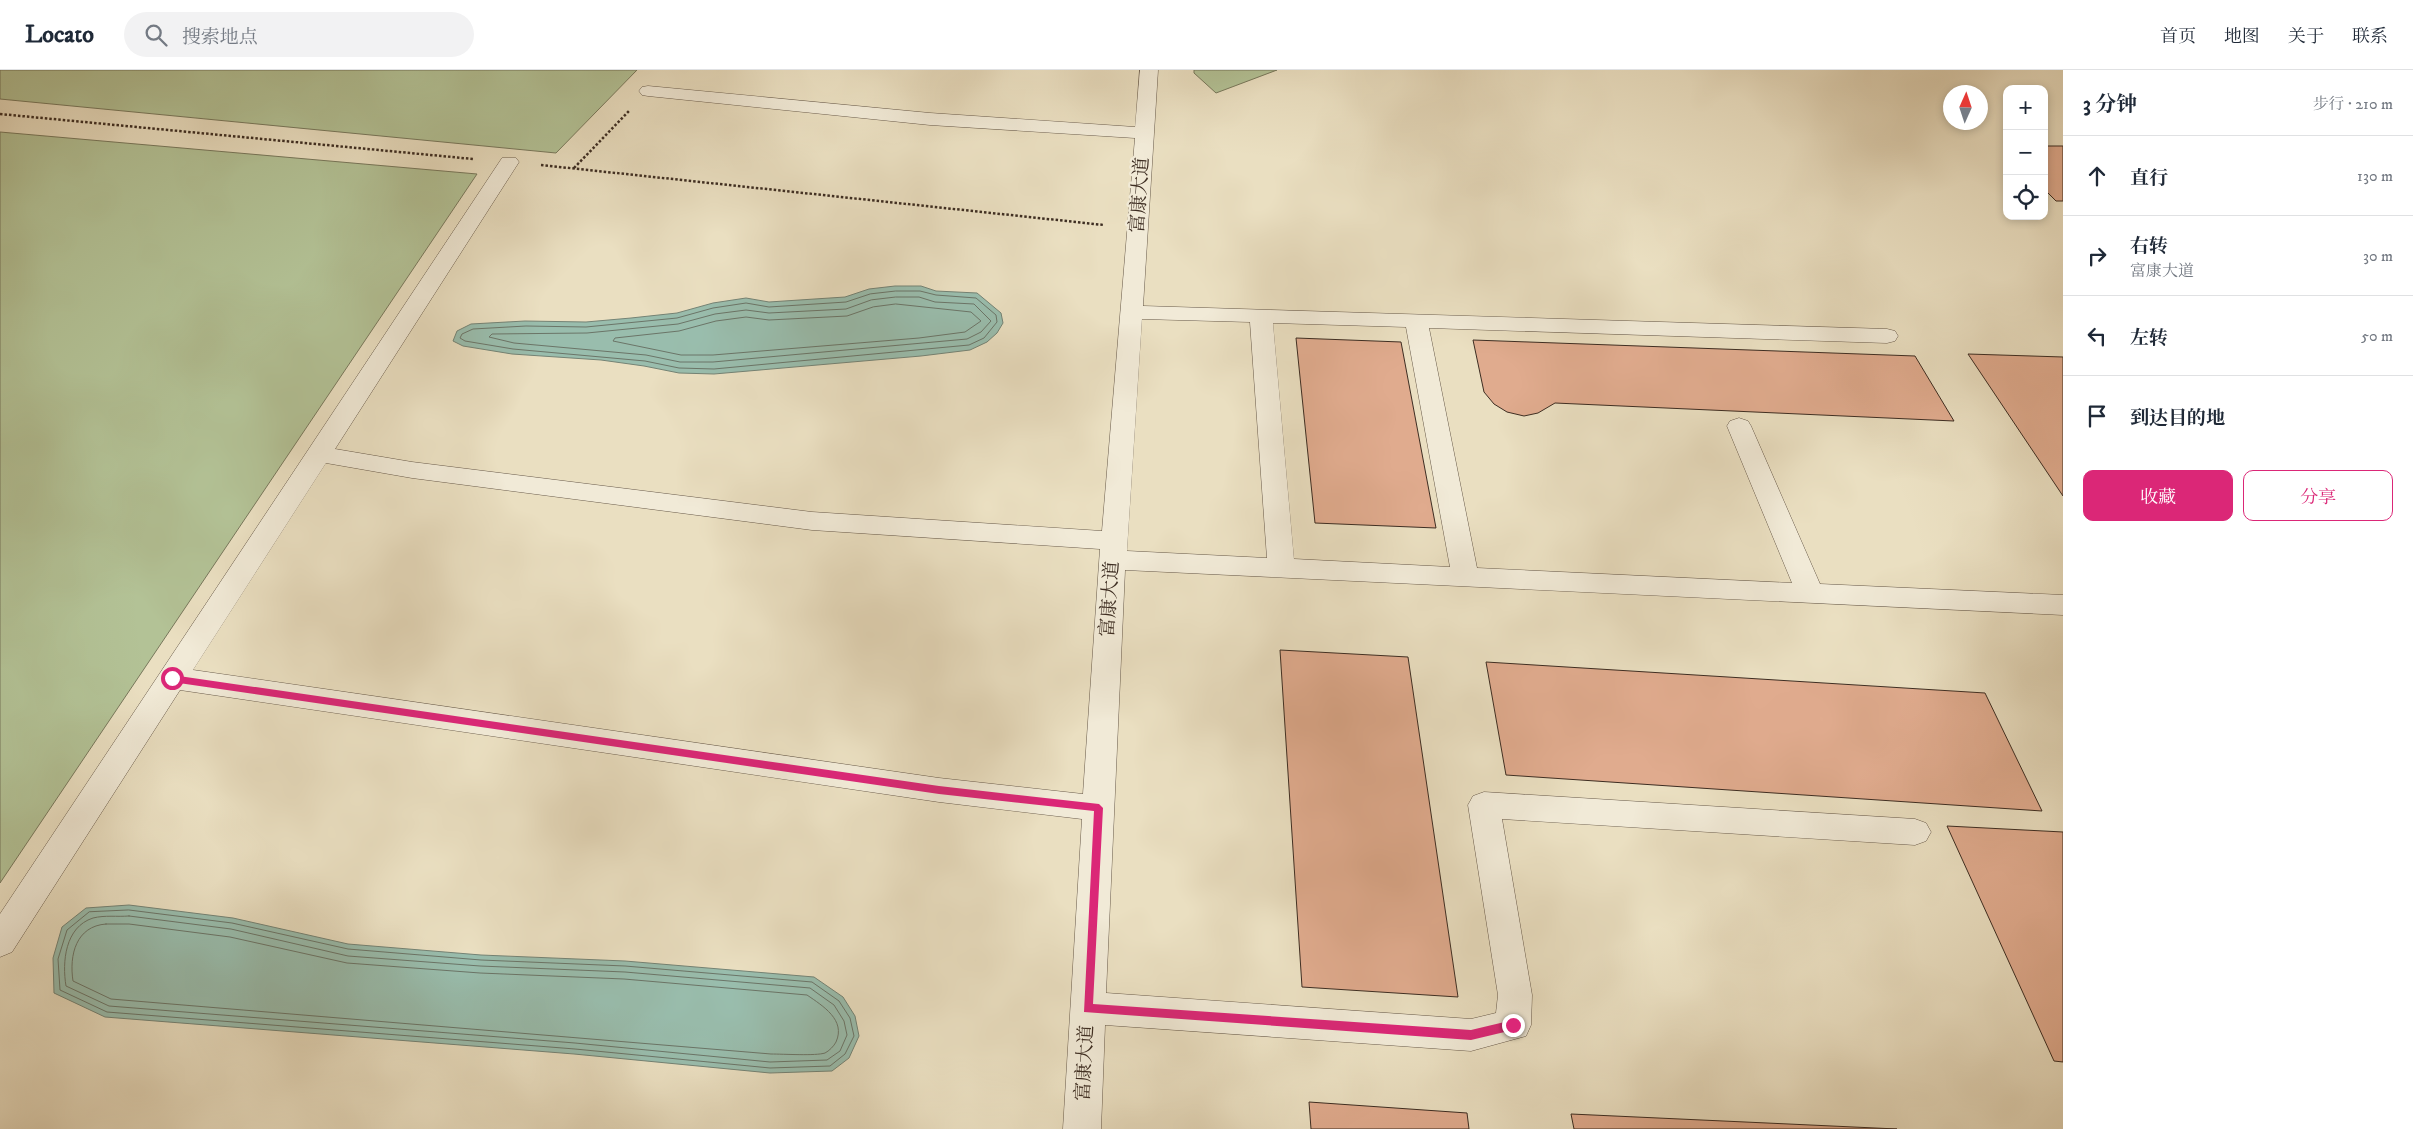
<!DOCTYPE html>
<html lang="zh">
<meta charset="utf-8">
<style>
body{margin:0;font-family:"IM FELL DW Pica","Noto Serif SC",serif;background:#f2f2f3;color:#1f2937}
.controls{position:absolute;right:15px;top:15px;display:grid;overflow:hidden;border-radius:10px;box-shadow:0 2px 8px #0003}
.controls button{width:45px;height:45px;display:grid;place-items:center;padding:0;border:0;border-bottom:1px solid #e0e1e3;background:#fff;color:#1f2937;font:25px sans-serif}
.compass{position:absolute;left:1943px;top:15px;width:45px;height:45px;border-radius:50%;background:#fff;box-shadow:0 2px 8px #0003;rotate:3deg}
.stop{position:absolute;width:15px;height:15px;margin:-11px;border:4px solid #db2777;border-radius:50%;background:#fff}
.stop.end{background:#db2777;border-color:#fff;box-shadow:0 1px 5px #0008}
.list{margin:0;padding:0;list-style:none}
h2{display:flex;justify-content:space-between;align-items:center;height:65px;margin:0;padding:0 20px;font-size:21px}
h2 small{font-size:16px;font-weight:400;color:#747a83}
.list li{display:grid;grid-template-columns:32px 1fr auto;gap:15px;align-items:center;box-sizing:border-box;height:80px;padding:0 20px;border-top:1px solid #e0e1e3}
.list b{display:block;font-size:19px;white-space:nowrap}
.list p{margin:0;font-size:16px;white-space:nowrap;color:#747a83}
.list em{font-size:16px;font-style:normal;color:#747a83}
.actions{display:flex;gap:10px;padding:15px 20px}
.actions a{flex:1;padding:11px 0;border:1px solid #db2777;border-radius:10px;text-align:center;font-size:18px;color:#db2777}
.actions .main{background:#db2777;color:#fff}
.icon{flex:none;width:28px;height:28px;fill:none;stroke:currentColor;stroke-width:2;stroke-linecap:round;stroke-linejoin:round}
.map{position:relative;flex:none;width:2063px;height:1059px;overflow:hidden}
header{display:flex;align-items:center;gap:30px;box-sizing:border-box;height:70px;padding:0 25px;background:#fff;border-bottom:1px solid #e0e1e3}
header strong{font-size:24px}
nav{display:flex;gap:28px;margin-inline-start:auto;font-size:18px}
.search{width:350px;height:45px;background:#f2f2f3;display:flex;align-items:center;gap:12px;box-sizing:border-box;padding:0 18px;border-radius:28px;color:#747a83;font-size:19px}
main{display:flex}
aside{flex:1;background:#fff}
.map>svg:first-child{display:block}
</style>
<header>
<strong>Locato</strong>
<div class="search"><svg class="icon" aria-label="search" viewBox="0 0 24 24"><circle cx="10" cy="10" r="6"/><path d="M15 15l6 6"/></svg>搜索地点</div>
<nav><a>首页</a><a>地图</a><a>关于</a><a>联系</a></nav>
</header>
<main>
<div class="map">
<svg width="2063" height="1059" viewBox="0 0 2063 1059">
<rect width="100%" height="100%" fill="#eadfc1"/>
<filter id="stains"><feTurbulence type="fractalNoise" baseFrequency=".004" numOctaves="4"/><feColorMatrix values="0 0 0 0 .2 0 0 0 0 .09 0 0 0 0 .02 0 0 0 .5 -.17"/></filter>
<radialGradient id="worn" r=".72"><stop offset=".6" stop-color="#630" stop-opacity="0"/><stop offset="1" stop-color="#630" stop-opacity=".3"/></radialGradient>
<!-- green -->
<path fill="#b3c296" stroke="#78785c" d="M0,0H637L556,83L0,29Z
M1194,0H1277L1216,23L1194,3Z
M0,62L477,104L0,813Z"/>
<!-- water -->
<path fill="#99bdad" stroke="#748375" d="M895,216H921L936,221L977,223L1001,243L1003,253L997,263L987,272L970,280L921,286L714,304L679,303L644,296L601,290L512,284L463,276L453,271L457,261L471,254L525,251L586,252L631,248L677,243L713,233L746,228L769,232L845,227L869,219Z
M129,835L233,848L348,874L481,885L625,891L814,907L843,927L855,946L859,966L849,988L832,1001L770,1003L574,984L105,947L54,923L53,888L62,857L86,838Z"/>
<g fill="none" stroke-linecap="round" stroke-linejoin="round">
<!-- shore -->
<path stroke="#6b7568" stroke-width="1" d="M896,221H920L936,225L976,228L996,245L997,252L984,268L969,275L714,299L679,298L645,291L513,279L465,271L460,268L462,264L473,259L526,256L586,257L677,248L713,238L746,233L769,237L846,232L870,224Z
M896,227H919L935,232L974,234L991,251L981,262L967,269L713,292H680L646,285L514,273L489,267L492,264L587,263L678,254L715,244L746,240L769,243L846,239L871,230Z
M896,234L971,242L981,251L965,262L919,268L713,285H681L613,271L615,268L679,261L716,251L746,247L769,250L847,246L873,237Z
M129,840L232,853L348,879L481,890L625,896L812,912L839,931L850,948L854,966L845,984L830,996L770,998L575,979L107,942L60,920L58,889L67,860L89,842Z
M129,846L231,859L348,886L480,896L625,902L810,918L834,935L844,951L847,965L840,981L827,990L770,992L575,973L109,936L66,916C62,892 65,857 93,848C105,845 117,847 129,846Z
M106,854H129L230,867L347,893L480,903L624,909L807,925C823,936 846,950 836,972C834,976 829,981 825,983C816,986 783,984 771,984L111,929L73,911C69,885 76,856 106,854Z"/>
</g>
<!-- building -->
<path fill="#e0ab8e" stroke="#3d2d22" d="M2044,76H2063V131H2056L2044,119Z
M1296,268L1401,272L1436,458L1315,453Z
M1473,270L1915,286L1954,351L1555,333L1538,343L1524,346L1507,342L1494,334L1484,322Z
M1968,284L2063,287V426Z
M1280,580L1408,587L1458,927L1302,917Z
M1486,592L1985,623L2042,741L1506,705Z
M1947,756L2063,762V992L2054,991Z
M1309,1032L1467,1043L1469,1059H1311Z
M1571,1044L1897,1059H1574Z"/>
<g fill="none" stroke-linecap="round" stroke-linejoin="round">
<!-- minor casing -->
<g stroke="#685a4a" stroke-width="1">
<path id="minor" d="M1140,0H1158L1143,236L1887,259L1895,261L1898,266L1895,271L1887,273L1429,258L1477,498L1792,513L1727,356L1730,351L1739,348L1748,351L1751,356L1820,514L2063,525V545L1125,500L1106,923L1471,949L1496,943L1498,925L1468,735L1473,726L1484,722L1915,749L1926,753L1931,762L1926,771L1915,775L1502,749L1532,925L1531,955L1526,966L1471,981L1105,955L1101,1059H1063L1082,749L939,732L180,620L12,882L0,887V844L502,88H516L519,92L335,379L412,392L812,442L1102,461L1135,68L930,55L648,26L642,25L639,21L642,17L648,16L930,43L1135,57ZM1142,249L1250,252L1267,488L1127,481ZM1273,253L1406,257L1450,497L1294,489ZM326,393L412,408L812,460L1100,479L1083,724L939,708L193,600Z"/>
</g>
<!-- path -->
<path stroke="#3d2d22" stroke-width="2.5" stroke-dasharray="2.5 2" stroke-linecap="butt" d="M0,44L473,89
M541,95L1104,155
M574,98L629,41"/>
<!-- minor -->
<use href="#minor" fill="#f1ead7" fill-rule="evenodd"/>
</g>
<!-- route -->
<path fill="#db2777" d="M172,605L939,716L1099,734L1103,738L1093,934L1471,960L1513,950L1519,955L1513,960L1471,970L1084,942L1094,741L939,724L172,612L168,608Z"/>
<g text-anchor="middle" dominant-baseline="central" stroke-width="4.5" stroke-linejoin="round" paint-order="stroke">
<!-- street labels -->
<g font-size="19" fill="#3d2d22" stroke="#f1ead7">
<text transform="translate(1140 125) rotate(-86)">富康大道</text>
<text transform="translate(1110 529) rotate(-86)">富康大道</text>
<text transform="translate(1085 993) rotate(-87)">富康大道</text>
</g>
</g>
<rect width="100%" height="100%" filter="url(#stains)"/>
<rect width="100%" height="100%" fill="url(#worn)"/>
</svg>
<div class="controls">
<button>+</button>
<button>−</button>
<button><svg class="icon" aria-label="locate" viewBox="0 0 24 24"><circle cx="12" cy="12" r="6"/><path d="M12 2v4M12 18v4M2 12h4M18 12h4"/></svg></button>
</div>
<svg class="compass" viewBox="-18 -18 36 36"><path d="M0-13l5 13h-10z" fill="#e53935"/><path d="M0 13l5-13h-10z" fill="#747a83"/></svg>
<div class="stop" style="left:172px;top:608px"></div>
<div class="stop end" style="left:1513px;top:955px"></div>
</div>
<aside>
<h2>3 分钟<small>步行 · 210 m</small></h2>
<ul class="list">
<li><svg class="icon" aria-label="ahead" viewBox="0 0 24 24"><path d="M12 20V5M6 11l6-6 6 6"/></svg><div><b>直行</b></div><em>130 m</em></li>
<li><svg class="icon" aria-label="right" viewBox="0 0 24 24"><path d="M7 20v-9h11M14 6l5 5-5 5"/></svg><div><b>右转</b><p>富康大道</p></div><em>30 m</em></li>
<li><svg class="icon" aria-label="left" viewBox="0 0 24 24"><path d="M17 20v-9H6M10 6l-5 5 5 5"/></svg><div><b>左转</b></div><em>50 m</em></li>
<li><svg class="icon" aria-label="arrive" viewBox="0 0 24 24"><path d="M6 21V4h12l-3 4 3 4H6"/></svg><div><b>到达目的地</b></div></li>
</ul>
<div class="actions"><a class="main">收藏</a><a>分享</a></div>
</aside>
</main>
